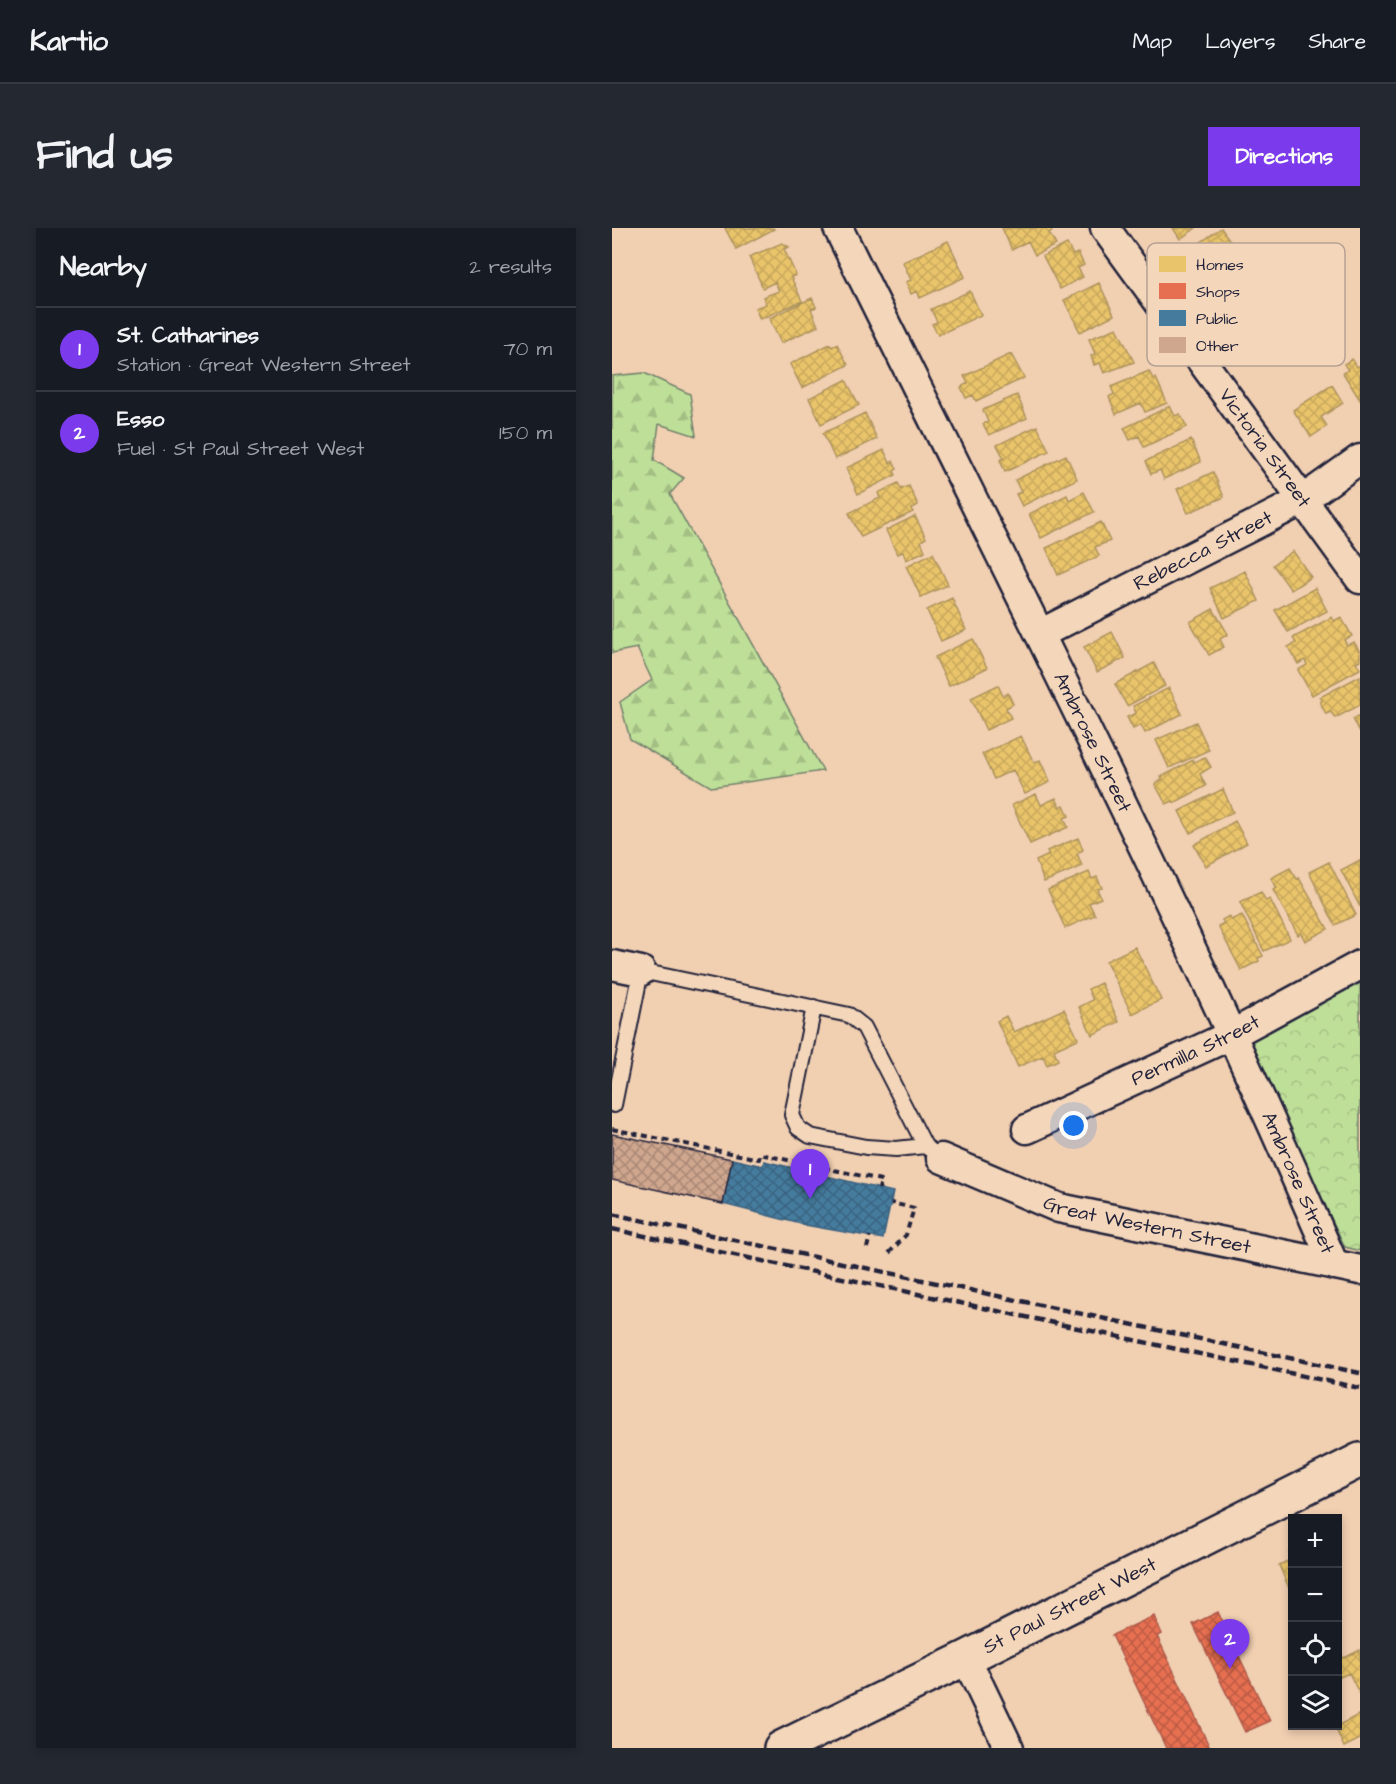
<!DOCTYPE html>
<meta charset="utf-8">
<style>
body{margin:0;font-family:"Architects Daughter",sans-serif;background:#242831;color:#f1f3f6}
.controls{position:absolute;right:18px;bottom:18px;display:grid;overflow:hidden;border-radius:0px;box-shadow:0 3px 9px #0003}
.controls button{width:54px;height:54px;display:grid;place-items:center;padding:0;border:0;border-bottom:2px solid #363941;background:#171b24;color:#f1f3f6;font:30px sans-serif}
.you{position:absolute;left:462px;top:898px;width:21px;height:21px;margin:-15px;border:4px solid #fff;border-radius:50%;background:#1a73e8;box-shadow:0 0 0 9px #1a73e833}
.badge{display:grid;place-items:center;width:39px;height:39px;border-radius:50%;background:#7c3aed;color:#fff;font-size:20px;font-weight:700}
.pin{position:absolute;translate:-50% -50px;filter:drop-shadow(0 2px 3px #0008)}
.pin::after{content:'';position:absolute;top:32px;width:21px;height:18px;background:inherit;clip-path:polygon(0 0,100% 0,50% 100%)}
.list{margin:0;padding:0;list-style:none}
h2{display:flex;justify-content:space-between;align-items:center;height:78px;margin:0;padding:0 24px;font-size:26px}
h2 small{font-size:20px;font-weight:400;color:#9ea1a6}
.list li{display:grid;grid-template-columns:39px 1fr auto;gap:18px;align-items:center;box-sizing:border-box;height:84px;padding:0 24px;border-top:2px solid #363941}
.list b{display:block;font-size:22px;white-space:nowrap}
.list p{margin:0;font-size:20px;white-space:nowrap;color:#9ea1a6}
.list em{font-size:20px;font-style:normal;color:#9ea1a6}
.icon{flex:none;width:33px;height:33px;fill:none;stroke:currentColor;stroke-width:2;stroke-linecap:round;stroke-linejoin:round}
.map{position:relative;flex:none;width:748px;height:1520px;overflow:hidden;border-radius:0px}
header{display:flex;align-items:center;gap:36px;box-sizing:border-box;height:84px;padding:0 30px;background:#171b24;border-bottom:2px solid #363941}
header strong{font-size:28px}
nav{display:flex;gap:33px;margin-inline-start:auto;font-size:21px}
.intro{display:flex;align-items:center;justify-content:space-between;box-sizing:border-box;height:144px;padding:0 36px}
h1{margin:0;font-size:42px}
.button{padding:15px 27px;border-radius:0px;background:#7c3aed;color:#fff;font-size:21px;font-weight:700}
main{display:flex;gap:36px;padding:0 36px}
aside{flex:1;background:#171b24;border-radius:0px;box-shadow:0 3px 9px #0003}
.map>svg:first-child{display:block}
</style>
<header>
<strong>Kartio</strong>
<nav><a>Map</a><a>Layers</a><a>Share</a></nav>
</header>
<div class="intro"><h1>Find us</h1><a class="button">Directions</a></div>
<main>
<aside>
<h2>Nearby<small>2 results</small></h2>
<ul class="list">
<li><span class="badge">1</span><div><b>St. Catharines</b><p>Station · Great Western Street</p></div><em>70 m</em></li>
<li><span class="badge">2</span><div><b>Esso</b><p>Fuel · St Paul Street West</p></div><em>150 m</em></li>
</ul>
</aside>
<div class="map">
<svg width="748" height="1520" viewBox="0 0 748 1520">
<defs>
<pattern id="forest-firs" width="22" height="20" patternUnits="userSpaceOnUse" patternTransform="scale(1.5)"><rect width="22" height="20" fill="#bedf98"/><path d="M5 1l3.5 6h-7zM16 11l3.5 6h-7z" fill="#a3bf84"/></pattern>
<pattern id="park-crowns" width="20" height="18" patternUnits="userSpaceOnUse" patternTransform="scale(1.5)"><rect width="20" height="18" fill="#bedf98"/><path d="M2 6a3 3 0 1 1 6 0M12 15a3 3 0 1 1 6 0" fill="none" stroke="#a3bf84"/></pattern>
<pattern id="homes-cross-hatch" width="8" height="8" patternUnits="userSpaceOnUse" patternTransform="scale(1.5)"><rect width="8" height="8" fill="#e9c46a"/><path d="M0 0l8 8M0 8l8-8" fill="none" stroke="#c8a85d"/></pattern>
<pattern id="shops-cross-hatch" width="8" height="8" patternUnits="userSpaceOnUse" patternTransform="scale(1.5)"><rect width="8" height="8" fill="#e76f51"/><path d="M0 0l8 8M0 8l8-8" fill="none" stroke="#bb5b44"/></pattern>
<pattern id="public-cross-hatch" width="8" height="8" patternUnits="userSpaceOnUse" patternTransform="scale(1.5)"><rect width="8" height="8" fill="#457b9d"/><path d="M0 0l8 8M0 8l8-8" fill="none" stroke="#396481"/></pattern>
<pattern id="building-cross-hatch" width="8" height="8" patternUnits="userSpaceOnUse" patternTransform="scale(1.5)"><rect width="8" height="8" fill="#cfa68e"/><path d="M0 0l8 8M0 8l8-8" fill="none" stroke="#a88775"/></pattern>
</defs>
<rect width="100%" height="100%" fill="#f1cfb1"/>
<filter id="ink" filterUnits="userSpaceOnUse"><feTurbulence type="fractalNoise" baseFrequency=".0167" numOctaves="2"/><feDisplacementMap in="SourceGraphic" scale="12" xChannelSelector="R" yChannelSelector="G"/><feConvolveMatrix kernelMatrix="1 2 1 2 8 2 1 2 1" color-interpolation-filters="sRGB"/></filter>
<g filter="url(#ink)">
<!-- forest -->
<path fill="url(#forest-firs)" stroke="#70806a" stroke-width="1.5" d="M32,145L78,166L84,208L47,196L42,232L72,250L58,266L211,543L99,559L18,511L8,474L40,452L25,420L0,425V148Z"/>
<!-- park -->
<path fill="url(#park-crowns)" stroke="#70806a" stroke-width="1.5" d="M748,747V1023L733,1019L637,820V809Z"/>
<!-- homes -->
<path fill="url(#homes-cross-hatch)" stroke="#ad935c" stroke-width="1.5" d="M113,0H161L162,1L124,21Z
M390,0H439L440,3L437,5L444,17L423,27L416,13L400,22Z
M561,0H584L568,11Z
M609,0L625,23L592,45L587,38L583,41L577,32L582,28L578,22Z
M336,13L353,49L308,70L305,63L299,66L294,54L299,52L291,34Z
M170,15L177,19L172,21L184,47L179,49L190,73L148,91L143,80L154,76L151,69L167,63L163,54L151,60L137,29Z
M455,16L461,27L466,25L472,37L466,40L471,49L448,61L431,28Z
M487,55L502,87L468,104L452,72Z
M358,63L369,87L326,107L320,96L325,94L319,81Z
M200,70L204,79L199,81L206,98L169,115L157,90Z
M505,100L522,134L492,145L488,135L482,137L479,128L483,126L477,111Z
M218,116L220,119L225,116L236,137L190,160L178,136Z
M399,126L412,150L364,173L361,167L354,170L349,159L356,155L352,148Z
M740,131L745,139L748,137V172L731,145L736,142L732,136Z
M537,143L541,151L544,150L555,175L533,184L529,175L504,186L497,169L502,166L499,159Z
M234,152L247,177L209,196L197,170Z
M720,157L731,175L709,189L715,198L699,209L681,182Z
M405,167L415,190L377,207L371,196L376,194L371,182Z
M558,178L563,188L568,186L575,199L532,219L527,208L518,212L512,200Z
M253,185L265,211L223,231L211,205Z
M425,198L437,223L393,244L388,232L392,230L385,217Z
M579,212L589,234L552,251L548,242L539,246L534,233Z
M272,222L278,235L281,233L285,241L282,243L284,247L246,266L234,240Z
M454,227L465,251L410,278L404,266L409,264L403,252Z
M601,244L612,269L576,285L565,261Z
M286,255L289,261L297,258L306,277L299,281L301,284L249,309L237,285L268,270L266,265Z
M472,264L482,284L429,310L417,286L455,267L457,272Z
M303,288L314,310L309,313L313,323L294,332L291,324L285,326L274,302Z
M489,294L498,313L483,319L487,328L446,347L434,320Z
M681,323L699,349L679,362L661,337Z
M321,325L336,357L309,369L294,338Z
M633,343L647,373L612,390L598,360Z
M703,360L715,383L676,404L663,382Z
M340,370L354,402L329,413L315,382Z
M601,381L616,406L608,411L612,419L597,427L578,394Z
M720,389L722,393L729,389L740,408L732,412L735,417L742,414L748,424V432L744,434L748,441L700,467L686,442L695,437L693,432L686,436L676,419L684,415L681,410Z
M500,404L513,430L485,444L472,419Z
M361,411L375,440L337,458L323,429Z
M542,435L553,458L515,478L503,456Z
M748,448V477L723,490L719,484L714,486L708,474L710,473L708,469Z
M386,457L391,468L396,465L401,476L394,480L399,490L374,502L359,470Z
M557,460L570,486L533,505L529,497L521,501L515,489L524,485L521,478Z
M748,487V504L741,491Z
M584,494L597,522L557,540L544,512Z
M409,508L422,535L428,532L438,554L413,566L401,542L382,551L370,526Z
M593,529L599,539L588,546L594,558L562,575L561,573L554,576L543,556L550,552L549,549L581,532L582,534Z
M611,561L621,584L578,605L567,583Z
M424,566L429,577L444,570L448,579L452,577L457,588L452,590L456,599L418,616L400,577Z
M623,593L635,615L594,638L582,617Z
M466,610L471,622L465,625L470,638L432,654L424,633L437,627L435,623Z
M748,632V679L729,642Z
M717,634L744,687L723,697L697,644Z
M678,640L685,651L687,650L716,701L693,713L689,705L686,707L661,662L665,660L659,650Z
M477,644L480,651L485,649L490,660L485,661L489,670L477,675L483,687L453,700L436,662Z
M649,664L654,673L658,671L678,711L652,723L628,674Z
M630,687L651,728L646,730L647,733L629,742L606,698L612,695L610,692L617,688L619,692Z
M523,719L549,772L520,786L494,733Z
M489,755L507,794L480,807L467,779L481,772L476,761Z
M452,781L466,811L442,822L446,832L435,837L431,828L406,839L385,793L394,788L402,804Z
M680,1323V1367L667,1337L680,1331L677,1324Z
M748,1422V1467L737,1445L726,1450V1430L730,1428L732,1430Z
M748,1486V1511L732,1519L723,1499Z"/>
<!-- shops -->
<path fill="url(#shops-cross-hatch)" stroke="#ac584a" stroke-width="1.5" d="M606,1384L658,1493L633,1504L581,1396Z
M542,1388L550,1406L545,1408L598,1520H554L500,1407Z"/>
<!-- public -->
<path fill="url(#public-cross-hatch)" stroke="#3a6080" stroke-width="1.5" d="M120,931L151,938L152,933L281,964L271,1011L193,997L111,976Z"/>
<!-- building -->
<path fill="url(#building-cross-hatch)" stroke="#22223b" stroke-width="1.5" d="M0,906L120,931L111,976L0,952Z"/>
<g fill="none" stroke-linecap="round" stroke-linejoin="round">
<!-- lane casing -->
<g stroke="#22223b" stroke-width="18">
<path id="lane" d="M202,779L180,887L186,900L198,908L254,919L284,921L313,918
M2,877L29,743L237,787L252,799L313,918L329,930"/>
</g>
<!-- street casing -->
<g stroke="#22223b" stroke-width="33">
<g id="street">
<path id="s1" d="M226,0C396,343 571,685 722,1037"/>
<path id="s2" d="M493,0L748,351"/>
<path id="s3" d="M428,406L689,273L748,231"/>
<path d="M0,737L29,743"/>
<path id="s4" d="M415,901L619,807L748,737"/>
<path id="s5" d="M329,930L447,980L748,1042"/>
<path d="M354,1430L397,1520"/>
</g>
</g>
<!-- secondary casing -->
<g stroke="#22223b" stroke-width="38">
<g id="secondary">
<path id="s6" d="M169,1520L354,1430L748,1232"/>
</g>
</g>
<!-- path -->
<path stroke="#22223b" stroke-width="4" stroke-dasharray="6 4.5" stroke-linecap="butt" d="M0,901L147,931L148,926L269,952L267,961
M205,945L207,938
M255,1020L258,1008
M277,1025L294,1007L302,980L279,975"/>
<!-- lane -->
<use href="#lane" stroke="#f4d7ba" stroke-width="14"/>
<!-- street -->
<use href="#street" stroke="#f4d7ba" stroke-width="28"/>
<!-- secondary -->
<use href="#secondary" stroke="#f4d7ba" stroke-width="33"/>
<!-- rail -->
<path stroke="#22223b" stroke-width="4.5" stroke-dasharray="9 4.5" stroke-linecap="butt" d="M0,986L748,1145
M0,1001L748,1160"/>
</g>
</g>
<g text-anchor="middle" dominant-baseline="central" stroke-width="6" stroke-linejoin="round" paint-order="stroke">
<!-- street labels -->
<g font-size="20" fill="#22223b" stroke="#f4d7ba">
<text stroke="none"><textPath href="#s2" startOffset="272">Victoria Street</textPath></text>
<text stroke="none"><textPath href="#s3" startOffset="183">Rebecca Street</textPath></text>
<text stroke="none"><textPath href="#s1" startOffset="574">Ambrose Street</textPath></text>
<text stroke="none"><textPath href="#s4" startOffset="186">Permilla Street</textPath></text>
<text stroke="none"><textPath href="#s1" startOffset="1060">Ambrose Street</textPath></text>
<text stroke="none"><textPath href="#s5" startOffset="218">Great Western Street</textPath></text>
<text stroke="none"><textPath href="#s6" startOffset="322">St Paul Street West</textPath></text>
</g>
</g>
<!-- legend -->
<rect x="535" y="15" width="198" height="123" rx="9" fill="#f4d7ba" stroke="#b5a194" stroke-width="1.5"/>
<rect x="547" y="28" width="27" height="16" fill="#e9c46a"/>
<rect x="547" y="55" width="27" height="16" fill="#e76f51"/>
<rect x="547" y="82" width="27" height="16" fill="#457b9d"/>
<rect x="547" y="109" width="27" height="16" fill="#cfa68e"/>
<g font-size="16" fill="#22223b">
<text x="584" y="42">Homes</text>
<text x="584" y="69">Shops</text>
<text x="584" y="96">Public</text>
<text x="584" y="123">Other</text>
</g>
</svg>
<div class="controls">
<button>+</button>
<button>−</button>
<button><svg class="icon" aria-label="locate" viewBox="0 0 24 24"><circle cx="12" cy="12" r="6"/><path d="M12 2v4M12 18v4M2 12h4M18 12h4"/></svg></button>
<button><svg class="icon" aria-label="layers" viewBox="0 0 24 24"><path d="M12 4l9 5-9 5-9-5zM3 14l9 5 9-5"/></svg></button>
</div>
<div class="you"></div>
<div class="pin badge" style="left:198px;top:971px">1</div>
<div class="pin badge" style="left:618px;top:1441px">2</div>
</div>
</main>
